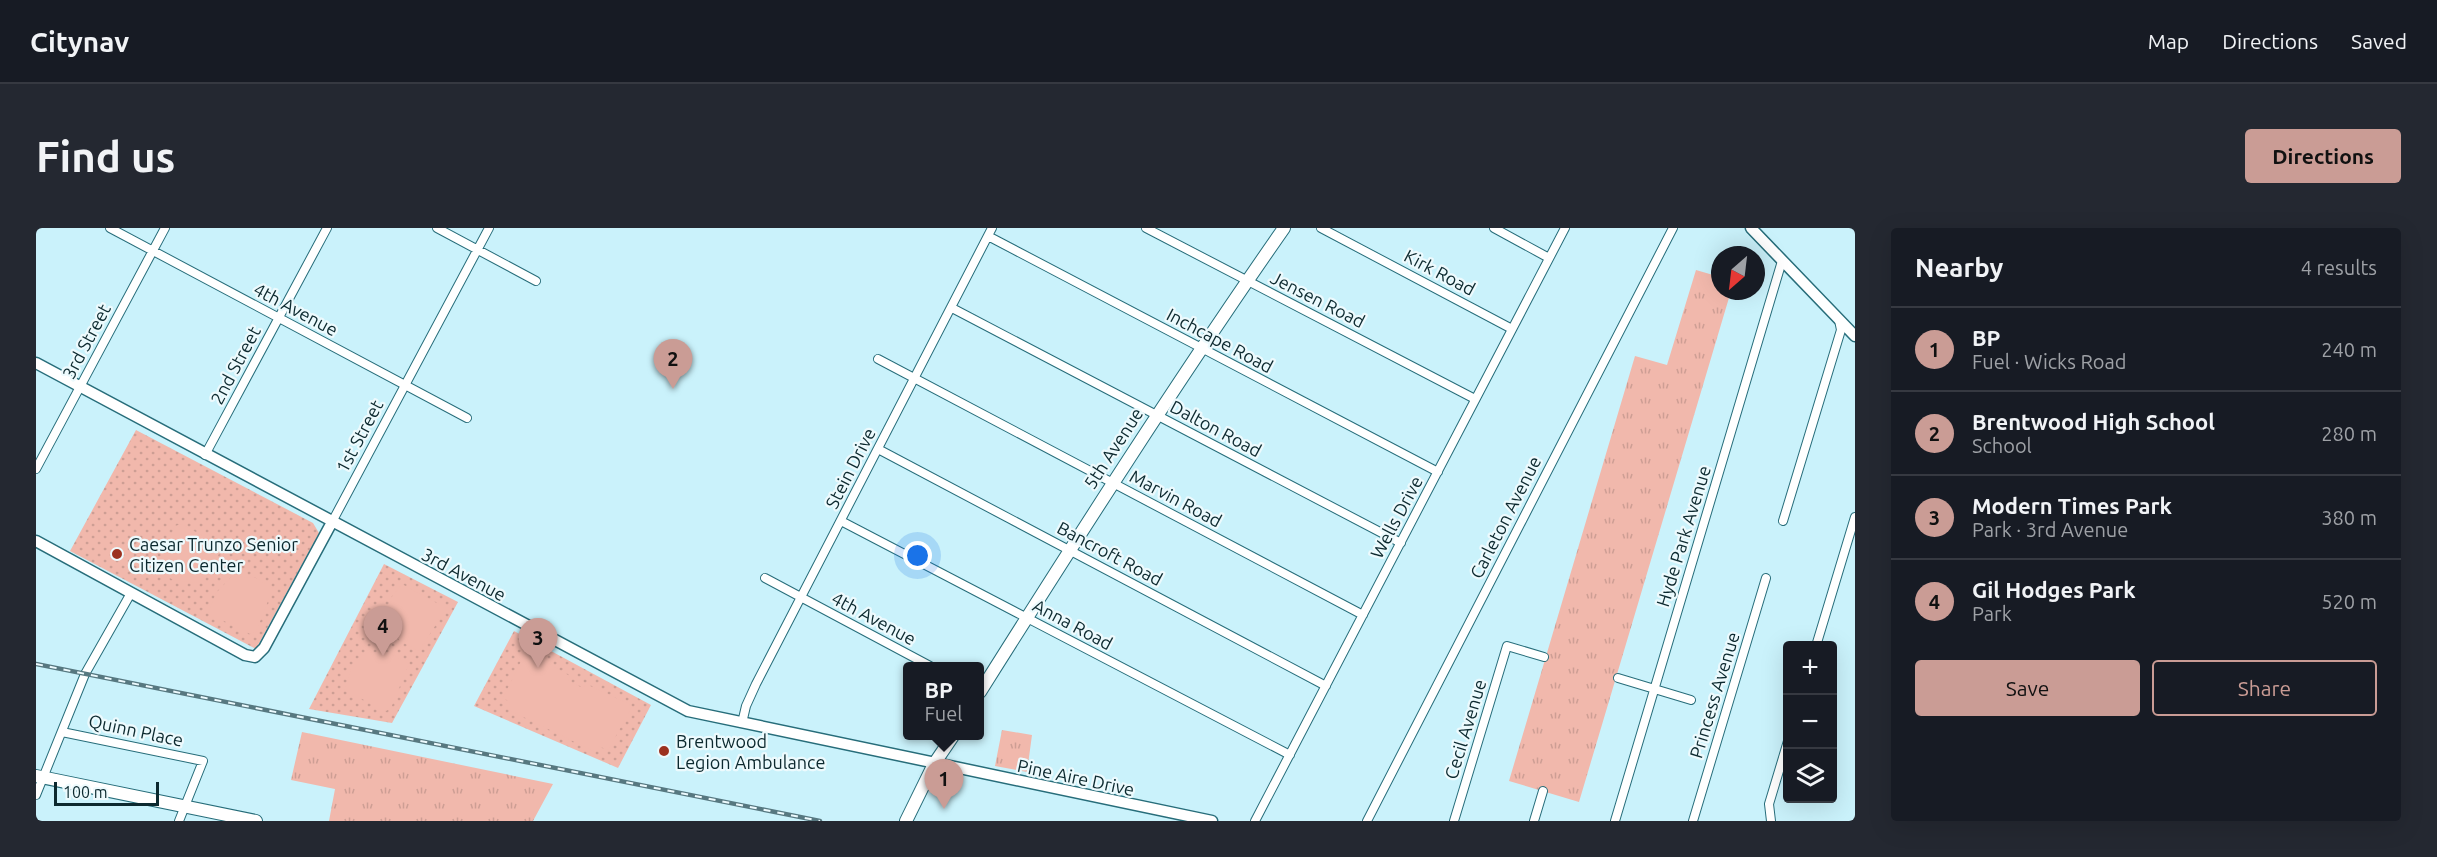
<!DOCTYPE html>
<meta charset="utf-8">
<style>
body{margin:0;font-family:Ubuntu,sans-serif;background:#242831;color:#f1f3f6}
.controls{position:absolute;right:18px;bottom:18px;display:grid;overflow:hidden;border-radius:6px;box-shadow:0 6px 24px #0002}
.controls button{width:54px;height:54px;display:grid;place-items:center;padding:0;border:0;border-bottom:2px solid #363941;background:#171b24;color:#f1f3f6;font:30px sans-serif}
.compass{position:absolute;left:1675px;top:18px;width:54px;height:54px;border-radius:50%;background:#171b24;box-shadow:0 6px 24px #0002;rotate:208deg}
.scale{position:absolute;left:18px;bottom:15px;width:105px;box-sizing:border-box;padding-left:6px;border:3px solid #0c292f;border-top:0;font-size:16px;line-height:21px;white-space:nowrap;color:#0c292f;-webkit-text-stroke:4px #edfafd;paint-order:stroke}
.you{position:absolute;left:882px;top:328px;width:21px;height:21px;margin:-15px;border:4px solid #fff;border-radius:50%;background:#1a73e8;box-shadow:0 0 0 9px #1a73e833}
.badge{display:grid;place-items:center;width:39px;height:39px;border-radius:50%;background:#ca9c95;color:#111;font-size:20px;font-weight:700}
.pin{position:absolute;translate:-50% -50px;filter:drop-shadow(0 2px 3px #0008)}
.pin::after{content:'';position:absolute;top:32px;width:21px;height:18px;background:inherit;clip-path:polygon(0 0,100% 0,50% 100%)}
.popup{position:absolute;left:867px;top:434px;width:81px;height:78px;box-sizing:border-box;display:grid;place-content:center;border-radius:6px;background:#171b24;filter:drop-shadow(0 2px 4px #0005);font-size:20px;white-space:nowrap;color:#9ea1a6}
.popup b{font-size:22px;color:#f1f3f6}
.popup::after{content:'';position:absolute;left:50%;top:100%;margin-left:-12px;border:12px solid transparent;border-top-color:#171b24}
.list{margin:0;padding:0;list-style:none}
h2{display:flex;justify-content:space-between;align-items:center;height:78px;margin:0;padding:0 24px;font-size:26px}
h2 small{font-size:20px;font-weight:400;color:#9ea1a6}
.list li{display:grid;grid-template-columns:39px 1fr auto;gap:18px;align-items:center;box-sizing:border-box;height:84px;padding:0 24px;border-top:2px solid #363941}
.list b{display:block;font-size:22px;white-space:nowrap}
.list p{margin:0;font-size:20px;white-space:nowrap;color:#9ea1a6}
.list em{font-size:20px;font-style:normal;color:#9ea1a6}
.actions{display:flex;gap:12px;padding:18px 24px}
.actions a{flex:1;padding:14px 0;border:2px solid #ca9c95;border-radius:6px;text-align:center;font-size:21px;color:#ca9c95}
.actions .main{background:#ca9c95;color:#111}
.icon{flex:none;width:33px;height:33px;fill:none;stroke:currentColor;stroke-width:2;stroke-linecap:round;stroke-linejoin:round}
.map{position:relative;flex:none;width:1819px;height:593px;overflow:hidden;border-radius:6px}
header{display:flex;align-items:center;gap:36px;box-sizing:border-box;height:84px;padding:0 30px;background:#171b24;border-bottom:2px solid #363941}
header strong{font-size:28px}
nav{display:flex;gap:33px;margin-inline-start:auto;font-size:21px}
.intro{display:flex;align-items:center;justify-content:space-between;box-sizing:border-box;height:144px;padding:0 36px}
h1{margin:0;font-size:42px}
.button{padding:15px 27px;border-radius:6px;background:#ca9c95;color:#111;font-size:21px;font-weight:700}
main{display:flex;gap:36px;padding:0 36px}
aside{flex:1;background:#171b24;border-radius:6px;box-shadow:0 6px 24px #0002}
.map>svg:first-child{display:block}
</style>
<header>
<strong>Citynav</strong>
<nav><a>Map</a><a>Directions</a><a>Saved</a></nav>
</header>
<div class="intro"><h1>Find us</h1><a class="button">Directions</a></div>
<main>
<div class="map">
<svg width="1819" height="593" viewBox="0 0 1819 593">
<defs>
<pattern id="grass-tufts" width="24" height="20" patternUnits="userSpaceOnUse" patternTransform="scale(1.5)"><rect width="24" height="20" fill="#f1b8ac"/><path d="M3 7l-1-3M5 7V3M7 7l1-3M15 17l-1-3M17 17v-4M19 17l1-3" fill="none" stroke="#cd9e94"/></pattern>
<pattern id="park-dots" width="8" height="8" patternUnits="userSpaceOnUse" patternTransform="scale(1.5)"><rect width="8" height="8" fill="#f1b8ac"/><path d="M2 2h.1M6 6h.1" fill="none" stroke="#cd9e94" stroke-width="1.8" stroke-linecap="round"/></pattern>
</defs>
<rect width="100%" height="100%" fill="#caf2fb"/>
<!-- grass -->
<path fill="url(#grass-tufts)" d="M1660,42L1684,49V63H1695L1543,574L1473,553L1599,128L1631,137Z
M966,502L996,507L991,544L959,538Z
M266,504L517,556L497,593H293L299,561L255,552Z"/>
<!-- park -->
<path fill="url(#park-dots)" d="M100,202L277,295L283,305L220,421L34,323Z
M348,336L422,374L356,495L273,481Z
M478,403L615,477L582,540L438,478Z"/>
<!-- pitch -->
<path fill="#f1b8ac" d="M145,296L186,318L178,338L161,355L137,352L120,341L139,298Z
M196,348L220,350L237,360L220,404L214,406L172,385L180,365Z
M366,356L408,379V384L383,423L364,413L349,394L354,371Z
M332,424L356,426L373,436L355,480L350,483L308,462L315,441Z
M493,425L534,448L532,453L547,460L550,456L593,476L595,481L572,522L562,518L559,524L471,481L474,474L467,470L488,427Z"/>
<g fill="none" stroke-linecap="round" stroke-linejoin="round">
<!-- minor casing -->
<g stroke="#276d7a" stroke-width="10">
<path id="minor" d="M74,0L431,190
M401,0L500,53
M1110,0L1439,171
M1285,0L1476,101
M1458,0L1513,30
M952,8L1402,244
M916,80L1365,315
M842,131L1327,387
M842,221L1290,458
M169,227L291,0
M0,241L129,0
M805,293L1254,527
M1747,293L1805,102L1803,92
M296,294L453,0
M729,350L894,438
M1780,418L1819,289
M1582,450L1655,472
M706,495L710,478L720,456L956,0
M26,504L167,533L143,593
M0,567L49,446L95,365
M1219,593L1529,0
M1331,593L1637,0
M1418,593L1471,418L1508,429
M1498,593L1507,563
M1579,593L1746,33
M1657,593L1730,350
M1735,593L1733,576L1752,513"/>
</g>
<!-- tertiary casing -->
<g stroke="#276d7a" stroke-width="13">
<path id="tertiary" d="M1715,0L1819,108
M0,135L652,483L1176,593
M0,313L209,427L219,429L228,420L296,294"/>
</g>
<!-- secondary casing -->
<g stroke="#276d7a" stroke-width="14">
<path id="secondary" d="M944,464C1043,307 1142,152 1248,0
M0,548L220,593
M870,593L898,536L917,508"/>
</g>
<!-- minor -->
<use href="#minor" stroke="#fff" stroke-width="8"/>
<!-- tertiary -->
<use href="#tertiary" stroke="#fff" stroke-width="10"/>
<!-- secondary -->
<use href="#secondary" stroke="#fff" stroke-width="12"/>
<!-- rail casing -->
<g stroke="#577880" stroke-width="4.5">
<path id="rail" d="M0,436L784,593"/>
</g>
<!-- rail -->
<use href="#rail" stroke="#edfafd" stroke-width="2" stroke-dasharray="7" stroke-linecap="butt"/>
</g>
<!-- markers -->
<g fill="#9b311f" stroke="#edfafd" stroke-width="2">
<circle cx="81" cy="326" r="6"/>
<circle cx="628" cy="523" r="6"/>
</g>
<g text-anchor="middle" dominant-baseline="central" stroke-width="4.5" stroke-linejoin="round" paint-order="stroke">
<!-- street labels -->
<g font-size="18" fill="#0c292f" stroke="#edfafd">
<text transform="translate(1404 44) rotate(28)">Kirk Road</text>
<text transform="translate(1282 71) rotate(27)">Jensen Road</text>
<text transform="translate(260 81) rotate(28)">4th Avenue</text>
<text transform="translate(1184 112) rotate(28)">Inchcape Road</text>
<text transform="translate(50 113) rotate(-62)">3rd Street</text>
<text transform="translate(199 137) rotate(-62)">2nd Street</text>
<text transform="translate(1180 200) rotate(28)">Dalton Road</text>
<text transform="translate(323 208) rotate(-62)">1st Street</text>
<text transform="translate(1077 220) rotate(-57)">5th Avenue</text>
<text transform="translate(814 240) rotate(-63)">Stein Drive</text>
<text transform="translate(1140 270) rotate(28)">Marvin Road</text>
<text transform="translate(1360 289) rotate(-62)">Wells Drive</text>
<text transform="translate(1469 289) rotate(-63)">Carleton Avenue</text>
<text transform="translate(1647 308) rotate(-73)">Hyde Park Avenue</text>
<text transform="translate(1074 325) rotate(28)">Bancroft Road</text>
<text transform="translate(428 346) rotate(28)">3rd Avenue</text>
<text transform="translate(838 390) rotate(28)">4th Avenue</text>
<text transform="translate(1037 396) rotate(28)">Anna Road</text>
<text transform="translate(1678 467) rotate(-73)">Princess Avenue</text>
<text transform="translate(1429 501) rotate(-73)">Cecil Avenue</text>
<text transform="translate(100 502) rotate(12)">Quinn Place</text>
<text transform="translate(1040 549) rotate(12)">Pine Aire Drive</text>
</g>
<!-- poi labels -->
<g font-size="18" fill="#0c292f" stroke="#edfafd" text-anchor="start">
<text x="93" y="316">Caesar Trunzo Senior<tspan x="93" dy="21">Citizen Center</tspan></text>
<text x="640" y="513">Brentwood<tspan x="640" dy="21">Legion Ambulance</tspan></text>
</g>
</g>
</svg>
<div class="controls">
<button>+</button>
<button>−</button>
<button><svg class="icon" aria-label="layers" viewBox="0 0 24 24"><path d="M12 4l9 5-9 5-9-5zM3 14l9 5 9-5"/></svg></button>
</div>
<svg class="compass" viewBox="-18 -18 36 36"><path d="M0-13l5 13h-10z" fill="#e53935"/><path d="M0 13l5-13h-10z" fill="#9ea1a6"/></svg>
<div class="scale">100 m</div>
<div class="you"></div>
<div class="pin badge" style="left:908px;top:581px">1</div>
<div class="popup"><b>BP</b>Fuel</div>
<div class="pin badge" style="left:637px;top:161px">2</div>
<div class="pin badge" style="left:502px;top:440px">3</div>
<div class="pin badge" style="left:347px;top:428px">4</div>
</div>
<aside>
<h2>Nearby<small>4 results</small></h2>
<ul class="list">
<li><span class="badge">1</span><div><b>BP</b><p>Fuel · Wicks Road</p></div><em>240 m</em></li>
<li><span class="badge">2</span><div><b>Brentwood High School</b><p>School</p></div><em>280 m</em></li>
<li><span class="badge">3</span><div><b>Modern Times Park</b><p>Park · 3rd Avenue</p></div><em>380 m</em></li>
<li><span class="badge">4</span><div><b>Gil Hodges Park</b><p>Park</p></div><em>520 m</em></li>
</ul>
<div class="actions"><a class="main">Save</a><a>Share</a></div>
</aside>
</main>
